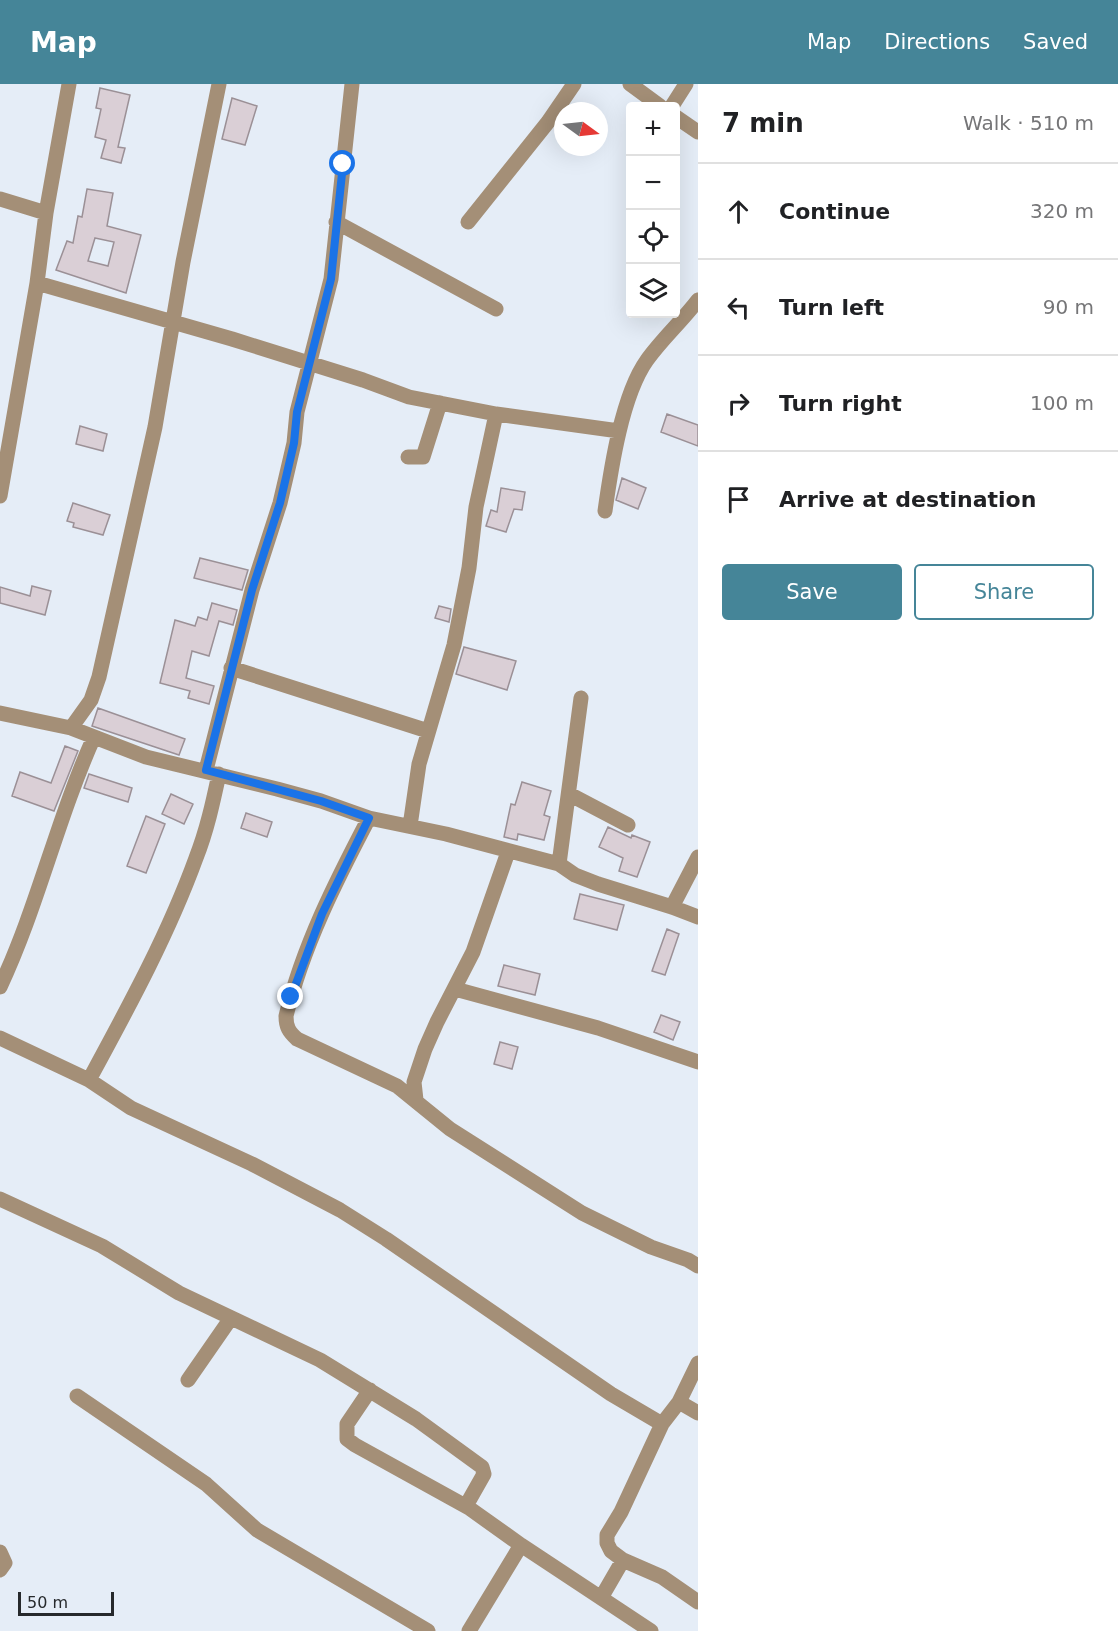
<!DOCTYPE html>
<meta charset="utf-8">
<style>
body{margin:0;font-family:"DejaVu Sans",sans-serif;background:#f6f6f6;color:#202124}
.controls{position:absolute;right:18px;top:18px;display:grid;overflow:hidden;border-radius:6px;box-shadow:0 6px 24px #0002}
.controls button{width:54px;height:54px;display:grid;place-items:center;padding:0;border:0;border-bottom:2px solid #e0e0e0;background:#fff;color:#202124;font:30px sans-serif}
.compass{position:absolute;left:554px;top:18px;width:54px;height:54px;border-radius:50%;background:#fff;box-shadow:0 6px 24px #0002;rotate:105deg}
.scale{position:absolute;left:18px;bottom:15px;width:96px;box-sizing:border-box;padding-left:6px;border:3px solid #26292c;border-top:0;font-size:16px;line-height:21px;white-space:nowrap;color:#26292c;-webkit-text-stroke:4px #e5edf7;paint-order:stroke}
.stop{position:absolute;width:18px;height:18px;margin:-14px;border:4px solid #1a73e8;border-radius:50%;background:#fff}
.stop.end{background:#1a73e8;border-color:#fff;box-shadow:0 2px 6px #0008}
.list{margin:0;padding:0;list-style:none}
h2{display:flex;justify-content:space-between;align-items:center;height:78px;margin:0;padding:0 24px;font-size:26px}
h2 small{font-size:20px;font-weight:400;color:#757577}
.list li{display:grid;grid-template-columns:39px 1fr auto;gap:18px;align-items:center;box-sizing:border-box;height:96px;padding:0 24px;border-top:2px solid #e0e0e0}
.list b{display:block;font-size:22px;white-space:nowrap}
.list em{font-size:20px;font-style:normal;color:#757577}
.actions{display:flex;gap:12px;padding:18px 24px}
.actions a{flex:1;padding:14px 0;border:2px solid #458598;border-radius:6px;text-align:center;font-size:21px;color:#458598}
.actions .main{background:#458598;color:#fff}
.icon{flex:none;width:33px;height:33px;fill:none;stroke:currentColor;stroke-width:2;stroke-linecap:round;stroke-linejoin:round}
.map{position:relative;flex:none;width:698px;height:1547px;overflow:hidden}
header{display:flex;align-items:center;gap:36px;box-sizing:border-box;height:84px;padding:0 30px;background:#458598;color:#fff}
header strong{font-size:28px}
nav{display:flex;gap:33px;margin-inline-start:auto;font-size:21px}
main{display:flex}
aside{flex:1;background:#fff}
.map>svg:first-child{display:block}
</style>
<header>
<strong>Map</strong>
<nav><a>Map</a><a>Directions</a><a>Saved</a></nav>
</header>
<main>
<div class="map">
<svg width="698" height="1547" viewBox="0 0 698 1547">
<rect width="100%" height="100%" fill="#e5edf7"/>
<!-- building -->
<path fill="#dacfd6" stroke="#9b9096" stroke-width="1.5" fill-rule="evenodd" d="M100,4L130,11L118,63L125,64L121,79L101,74L106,56L95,53L101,25L96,24Z
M232,14L257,22L245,61L222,55Z
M87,105L113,109L107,142L141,151L126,209L56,186L67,157L73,159L78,132L82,133ZM95,154L114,158L108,182L88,177Z
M667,330L698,341V362L661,348Z
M80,342L107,350L103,367L76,360Z
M622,394L646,404L638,425L616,416Z
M501,404L525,408L522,426L514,425L506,448L486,442L491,426L497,428Z
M73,419L110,431L103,451L73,443L74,439L67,437Z
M200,474L248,486L242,506L194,494Z
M32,502L51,507L45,531L0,519V503L30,512Z
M212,519L237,526L233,541L219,537L209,572L192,567L186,594L214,602L209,620L188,614L190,607L160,599L175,536L195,542L198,533L207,536Z
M439,522L451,525L449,538L435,534Z
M464,563L516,577L507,606L456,590Z
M98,624L185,655L179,671L92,642Z
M65,662L78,667L54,727L12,712L20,688L51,699Z
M89,690L132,704L128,718L84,704Z
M522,698L551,707L544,731L550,733L544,756L518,750L517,756L504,753L511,720L515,721Z
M171,710L193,720L184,740L162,730Z
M246,729L272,738L267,753L241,744Z
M146,732L165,740L146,789L127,782Z
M608,743L631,754L632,751L650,758L637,793L619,787L623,774L599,763Z
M580,810L624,821L617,846L574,835Z
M667,845L679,850L665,891L652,887Z
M504,881L540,890L535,911L498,902Z
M661,931L680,938L673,956L654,948Z
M500,958L518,963L512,985L494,980Z"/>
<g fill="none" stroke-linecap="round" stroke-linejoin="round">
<!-- minor -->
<path stroke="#a48f77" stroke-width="15" d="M630,0L660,22
M672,22L686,0
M676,33L698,48
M0,115L46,129
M336,138L496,225
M468,138L548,38L574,0
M37,199L232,255L363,296L409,313L496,330L619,347
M408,373H423L440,319
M0,412L37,199L46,129L69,0
M605,427C611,384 622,311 647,276C662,255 682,237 698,216
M231,584L428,647
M0,629L71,644L146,673L277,705L321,717L369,734L446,750L559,780L575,791L598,800L672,823L698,833
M71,644L91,616L99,593L155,343L183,178L219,0
M206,686L252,506L280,419L294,359L297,328L331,195L352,0
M569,710L628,741
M369,734C336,797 303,862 286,932C286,943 289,948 297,955L397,1002L450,1045L582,1129L651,1163L688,1176L698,1182
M410,742L419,680L454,561L469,484L476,423L496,330
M559,780L581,614
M672,823L698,773
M0,903C38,822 57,735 94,653
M455,905L598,944L698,978
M0,954L89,996L131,1024L252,1080L340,1126L386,1155L611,1310L662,1340
M89,996C128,924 168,851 196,774C207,746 213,718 219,690
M416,1016L414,998L425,965L437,938L473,868L508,768
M0,1115L102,1162L179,1209L320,1276L416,1335L482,1383L484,1390L467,1420L469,1424L521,1461L469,1547
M698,1279L679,1318L662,1340L621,1428L607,1451V1459L611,1467L623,1476L662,1493L698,1518
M188,1296L231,1234
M370,1306L347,1340V1355L355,1361L469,1424
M77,1312L206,1400L257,1446L428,1547
M679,1318L698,1329
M521,1461L651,1547
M0,1468L5,1479L0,1486
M601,1514L623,1476"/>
</g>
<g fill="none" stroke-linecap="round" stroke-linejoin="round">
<!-- route -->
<path stroke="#1a73e8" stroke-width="8" d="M291,913L322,830L369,734L321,717L206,686L252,506L280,419L294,359L297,328L331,195L343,80"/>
</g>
</svg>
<div class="controls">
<button>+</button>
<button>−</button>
<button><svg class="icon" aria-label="locate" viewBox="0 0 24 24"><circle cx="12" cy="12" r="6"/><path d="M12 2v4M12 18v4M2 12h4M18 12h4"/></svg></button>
<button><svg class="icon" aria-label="layers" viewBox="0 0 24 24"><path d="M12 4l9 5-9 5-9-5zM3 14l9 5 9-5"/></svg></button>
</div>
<svg class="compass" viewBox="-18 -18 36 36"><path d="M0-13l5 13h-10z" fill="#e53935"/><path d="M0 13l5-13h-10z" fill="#757577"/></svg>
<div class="scale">50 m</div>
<div class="stop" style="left:343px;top:80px"></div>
<div class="stop end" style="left:291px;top:913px"></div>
</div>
<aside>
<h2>7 min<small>Walk · 510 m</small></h2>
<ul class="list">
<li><svg class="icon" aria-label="ahead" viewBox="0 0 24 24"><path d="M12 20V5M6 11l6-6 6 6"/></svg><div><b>Continue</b></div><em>320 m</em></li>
<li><svg class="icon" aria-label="left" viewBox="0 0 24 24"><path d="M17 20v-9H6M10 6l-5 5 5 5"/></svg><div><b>Turn left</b></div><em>90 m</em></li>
<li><svg class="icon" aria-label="right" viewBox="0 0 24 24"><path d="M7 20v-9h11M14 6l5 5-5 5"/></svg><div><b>Turn right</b></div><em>100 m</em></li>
<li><svg class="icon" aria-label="arrive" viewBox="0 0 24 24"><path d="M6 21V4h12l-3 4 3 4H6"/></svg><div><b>Arrive at destination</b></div></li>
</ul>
<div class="actions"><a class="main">Save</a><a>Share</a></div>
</aside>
</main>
